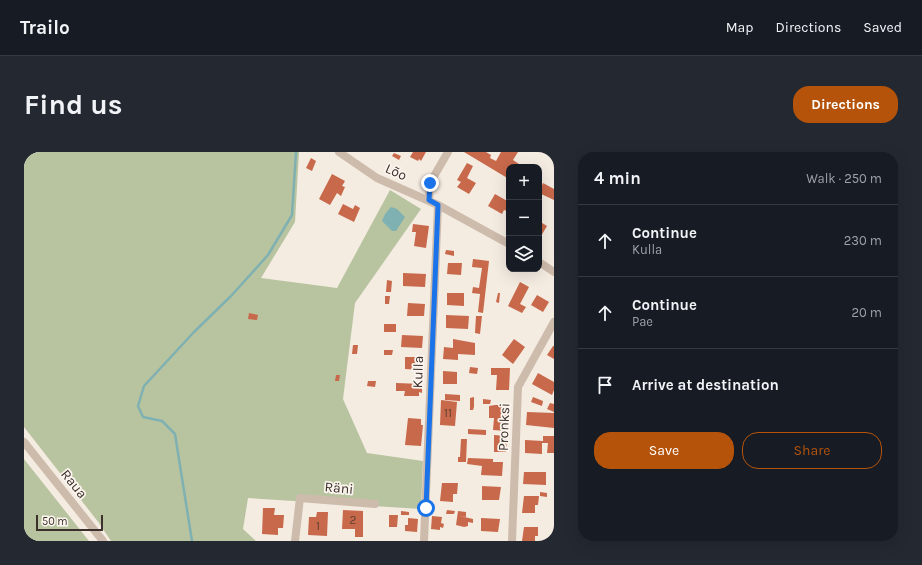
<!DOCTYPE html>
<meta charset="utf-8">
<style>
body{margin:0;font-family:Karla,sans-serif;background:#242831;color:#f1f3f6}
.controls{position:absolute;right:12px;top:12px;display:grid;overflow:hidden;border-radius:8px;box-shadow:0 4px 16px #0002}
.controls button{width:36px;height:36px;display:grid;place-items:center;padding:0;border:0;border-bottom:1px solid #363941;background:#171b24;color:#f1f3f6;font:20px sans-serif}
.scale{position:absolute;left:12px;bottom:10px;width:67px;box-sizing:border-box;padding-left:4px;border:2px solid #3b302b;border-top:0;font-size:11px;line-height:14px;white-space:nowrap;color:#3b302b;-webkit-text-stroke:3px #fbf5ee;paint-order:stroke}
.stop{position:absolute;width:12px;height:12px;margin:-9px;border:3px solid #1a73e8;border-radius:50%;background:#fff}
.stop.end{background:#1a73e8;border-color:#fff;box-shadow:0 1px 4px #0008}
.list{margin:0;padding:0;list-style:none}
h2{display:flex;justify-content:space-between;align-items:center;height:52px;margin:0;padding:0 16px;font-size:17px}
h2 small{font-size:13px;font-weight:400;color:#9ea1a6}
.list li{display:grid;grid-template-columns:26px 1fr auto;gap:12px;align-items:center;box-sizing:border-box;height:72px;padding:0 16px;border-top:1px solid #363941}
.list b{display:block;font-size:15px;white-space:nowrap}
.list p{margin:0;font-size:13px;white-space:nowrap;color:#9ea1a6}
.list em{font-size:13px;font-style:normal;color:#9ea1a6}
.actions{display:flex;gap:8px;padding:12px 16px}
.actions a{flex:1;padding:9px 0;border:1px solid #b45309;border-radius:16px;text-align:center;font-size:14px;color:#b45309}
.actions .main{background:#b45309;color:#fff}
.icon{flex:none;width:22px;height:22px;fill:none;stroke:currentColor;stroke-width:2;stroke-linecap:round;stroke-linejoin:round}
.map{position:relative;flex:none;width:530px;height:389px;overflow:hidden;border-radius:16px}
header{display:flex;align-items:center;gap:24px;box-sizing:border-box;height:56px;padding:0 20px;background:#171b24;border-bottom:1px solid #363941}
header strong{font-size:19px}
nav{display:flex;gap:22px;margin-inline-start:auto;font-size:14px}
.intro{display:flex;align-items:center;justify-content:space-between;box-sizing:border-box;height:96px;padding:0 24px}
h1{margin:0;font-size:28px}
.button{padding:10px 18px;border-radius:16px;background:#b45309;color:#fff;font-size:14px;font-weight:700}
main{display:flex;gap:24px;padding:0 24px}
aside{flex:1;background:#171b24;border-radius:16px;box-shadow:0 4px 16px #0002}
.map>svg:first-child{display:block}
</style>
<header>
<strong>Trailo</strong>
<nav><a>Map</a><a>Directions</a><a>Saved</a></nav>
</header>
<div class="intro"><h1>Find us</h1><a class="button">Directions</a></div>
<main>
<div class="map">
<svg width="530" height="389" viewBox="0 0 530 389">
<rect width="100%" height="100%" fill="#f4ebe1"/>
<!-- green -->
<path fill="#b8c4a0" d="M0,0H275L271,70L237,126L313,136L366,38L397,57L331,151L319,247L343,301L399,309L397,357L224,346L219,377L232,389H87L75,371L0,275Z
M0,307L65,389H0Z"/>
<!-- water -->
<path fill="#7fb0b2" d="M367,55L373,57L381,65L372,79H368L358,69L361,62Z"/>
<g fill="none" stroke-linecap="round" stroke-linejoin="round">
<!-- stream -->
<path stroke="#7fb0b2" stroke-width="2.5" d="M168,389L151,282L138,269L119,265L114,254L120,234L170,180L207,144L244,103L268,63L272,0"/>
</g>
<!-- building -->
<path fill="#c8694b" d="M389,0H402L397,9L395,7L394,9L386,5Z
M440,0H462L467,3L466,6L472,9L477,0H494L489,8L495,12L493,15H485V27Z
M370,1L377,4L375,8L368,4Z
M287,6L292,9L288,19L282,16Z
M443,11L449,14L443,26L452,31L445,42L433,35L437,30L433,28Z
M308,22L321,29L318,34L321,35L317,44L313,41L306,53L295,47Z
M519,31L530,37V48L515,41Z
M471,42L485,50L483,59L480,58L478,62L464,54Z
M319,52L329,57L331,53L336,56L330,70L314,62Z
M515,69L523,74L517,84L515,83Z
M389,72L405,74L402,96L390,94L392,80H388Z
M422,98L430,99V104L421,102Z
M449,107L465,109L459,161L454,160L456,142L448,141L449,135L455,136L458,116L448,115Z
M424,111H438L437,123L423,122Z
M379,121L402,122L401,135L379,134Z
M363,128L368,129L367,140H362Z
M496,130L505,135L496,152L502,155L498,161L484,154Z
M423,141H440V154L423,153Z
M474,141H476L475,151L472,150Z
M513,143L525,150L519,160L507,153Z
M361,144H366L365,152H361Z
M384,151L401,152L400,164H383Z
M225,161L234,163L233,168L224,167Z
M422,163L445,164L444,177L422,176Z
M452,164H458L456,182L451,181Z
M360,172H372V180H360Z
M378,183L399,184L398,196L377,195Z
M429,187L451,191V203L434,202V208L419,207L420,195L429,196Z
M490,187L501,195L489,212L478,203Z
M329,193H334L333,202H328Z
M529,194H530V207L523,203Z
M360,198H369L368,203H360Z
M381,205H398V218L381,217Z
M446,215L454,216L453,222L445,221Z
M467,216H486L485,238H472L473,223H467Z
M419,219L433,220V232H419Z
M514,221L530,230V238L528,243L508,232Z
M312,223H316L315,229H311Z
M344,229H352L351,235L343,234Z
M372,231L398,232V241L395,240V244H380L381,239H372Z
M421,242L436,243V249L421,248Z
M450,245V255L449,258H446V246Z
M509,245L519,249L518,254L507,250Z
M459,247L467,248L466,252H459Z
M417,248L433,250L431,274L416,273Z
M526,251L530,252V260L523,257Z
M471,253H483L484,270H483L482,279L469,278L470,266H465V254Z
M503,260L530,261V276L502,273Z
M384,266L397,267V273H399L397,294L381,293Z
M444,277L462,278V283L444,282Z
M470,283L483,284L482,300H470Z
M519,284H530V301H523L524,291H518V302L501,301V288L519,289Z
M437,287H443L442,310H434V305H436Z
M444,306L469,307V310H479L478,324L457,323L458,314L443,312Z
M500,320H522V333L499,332Z
M418,331H434L433,342H429V350L416,349Z
M458,334L477,335L475,348H458Z
M516,340L523,341V345L516,344Z
M500,344H515L514,353H511V361H498Z
M239,356H251L250,363H260L259,376H254V383L238,382Z
M319,358L339,359V385H331V377H318Z
M423,358L431,359L430,362H422Z
M377,359L385,360V363H377Z
M434,359L442,360V365L436,364L449,367V371L444,370V374L440,375L432,373Z
M293,360H304L303,384L284,383L285,365H292Z
M365,363H374L373,375H365Z
M408,364L418,365L417,371L420,372L419,376L416,375V378L407,377Z
M384,366L394,367L393,380L381,379V373H384Z
M457,366L476,367L474,380L457,379Z
M500,375H514V384H511V389H498Z"/>
<g fill="none" stroke-linecap="round" stroke-linejoin="round">
<!-- minor -->
<path stroke="#cdbbac" stroke-width="8" d="M315,0L353,26L414,53L485,92
M405,48L406,31L424,0
M515,110L530,120
M0,290L79,389
M271,389L276,346L351,352
M400,389L414,53
M488,389L494,235L530,170"/>
</g>
<g fill="none" stroke-linecap="round" stroke-linejoin="round">
<!-- route -->
<path stroke="#1a73e8" stroke-width="5" d="M402,356L414,53L405,48L406,31"/>
</g>
<g text-anchor="middle" dominant-baseline="central" stroke-width="3.5" stroke-linejoin="round" paint-order="stroke">
<!-- number labels -->
<g font-size="12" fill="#5e3e33">
<text x="424" y="261">11</text>
<text x="329" y="368">2</text>
<text x="294" y="374">1</text>
</g>
<!-- street labels -->
<g font-size="14" fill="#3b302b" stroke="#fbf5ee">
<text transform="translate(372 20) rotate(24)">Lõo</text>
<text transform="translate(394 220) rotate(-88)">Kulla</text>
<text transform="translate(480 275) rotate(-88)">Pronksi</text>
<text transform="translate(50 332) rotate(51)">Raua</text>
<text transform="translate(315 336) rotate(5)">Räni</text>
</g>
</g>
</svg>
<div class="controls">
<button>+</button>
<button>−</button>
<button><svg class="icon" aria-label="layers" viewBox="0 0 24 24"><path d="M12 4l9 5-9 5-9-5zM3 14l9 5 9-5"/></svg></button>
</div>
<div class="scale">50 m</div>
<div class="stop" style="left:402px;top:356px"></div>
<div class="stop end" style="left:406px;top:31px"></div>
</div>
<aside>
<h2>4 min<small>Walk · 250 m</small></h2>
<ul class="list">
<li><svg class="icon" aria-label="ahead" viewBox="0 0 24 24"><path d="M12 20V5M6 11l6-6 6 6"/></svg><div><b>Continue</b><p>Kulla</p></div><em>230 m</em></li>
<li><svg class="icon" aria-label="ahead" viewBox="0 0 24 24"><path d="M12 20V5M6 11l6-6 6 6"/></svg><div><b>Continue</b><p>Pae</p></div><em>20 m</em></li>
<li><svg class="icon" aria-label="arrive" viewBox="0 0 24 24"><path d="M6 21V4h12l-3 4 3 4H6"/></svg><div><b>Arrive at destination</b></div></li>
</ul>
<div class="actions"><a class="main">Save</a><a>Share</a></div>
</aside>
</main>
